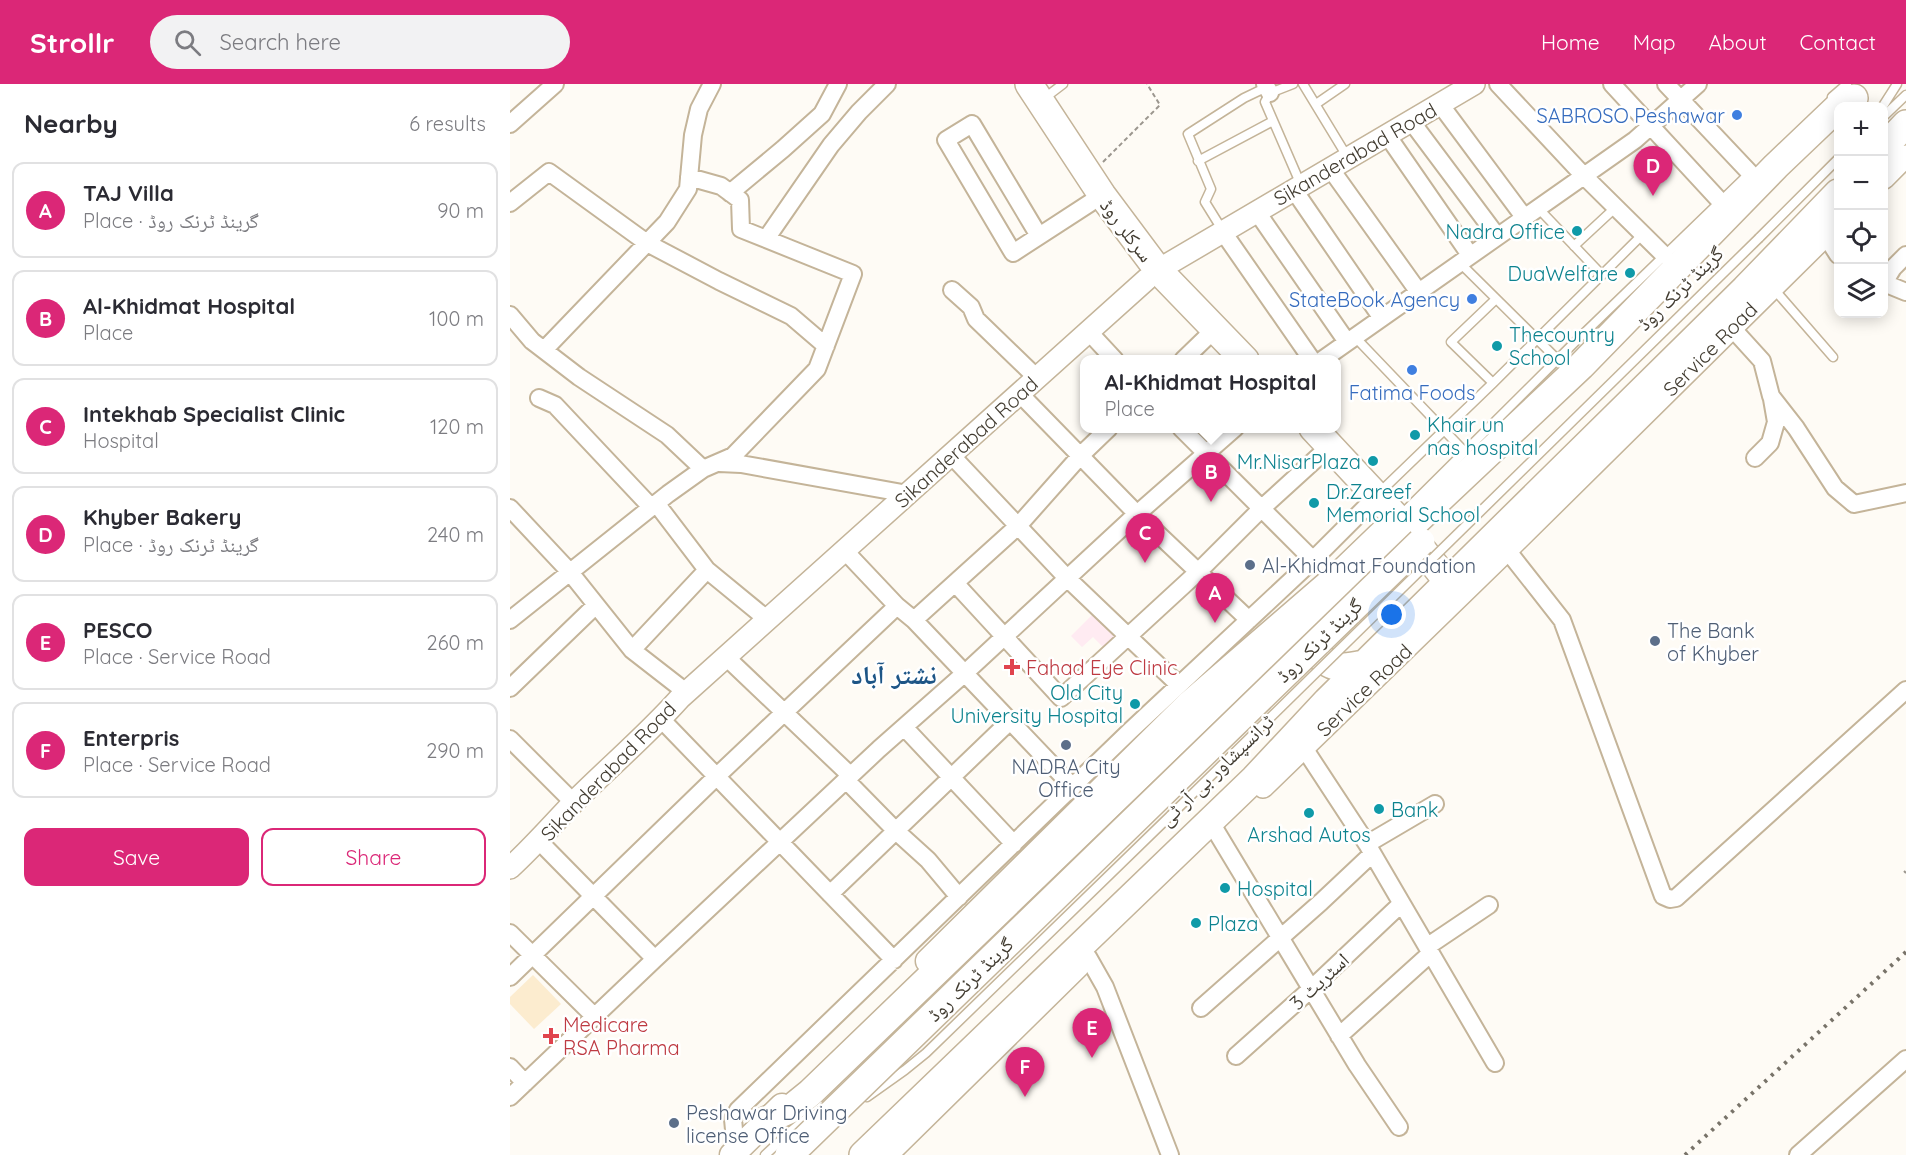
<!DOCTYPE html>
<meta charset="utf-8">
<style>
body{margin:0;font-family:Quicksand,"Noto Naskh Arabic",sans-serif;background:#f2f2f3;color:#2b2b33}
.controls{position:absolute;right:18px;top:18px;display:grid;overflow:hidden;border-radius:12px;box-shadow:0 3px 15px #0003}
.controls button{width:54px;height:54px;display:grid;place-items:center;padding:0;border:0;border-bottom:2px solid #e1e1e2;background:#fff;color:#2b2b33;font:30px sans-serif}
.you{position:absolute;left:882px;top:531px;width:21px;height:21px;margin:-15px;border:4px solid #fff;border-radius:50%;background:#1a73e8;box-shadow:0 0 0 9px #1a73e833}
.badge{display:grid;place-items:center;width:39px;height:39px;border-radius:50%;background:#db2777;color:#fff;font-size:20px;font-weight:700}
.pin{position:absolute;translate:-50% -50px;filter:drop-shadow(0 2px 3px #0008)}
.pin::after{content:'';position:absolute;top:32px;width:21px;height:18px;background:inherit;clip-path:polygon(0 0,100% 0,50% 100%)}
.popup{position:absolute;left:570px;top:271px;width:261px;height:78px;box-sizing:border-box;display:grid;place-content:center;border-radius:12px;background:#fff;filter:drop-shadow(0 2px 4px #0005);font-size:20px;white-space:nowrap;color:#7c7c81}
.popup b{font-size:22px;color:#2b2b33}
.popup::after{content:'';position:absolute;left:50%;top:100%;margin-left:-12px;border:12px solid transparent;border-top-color:#fff}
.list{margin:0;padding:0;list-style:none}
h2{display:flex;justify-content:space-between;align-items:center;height:78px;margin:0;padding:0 24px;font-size:26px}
h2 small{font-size:20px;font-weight:400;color:#7c7c81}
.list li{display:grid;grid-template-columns:39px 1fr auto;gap:18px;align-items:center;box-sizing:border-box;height:96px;margin:0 12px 12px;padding:0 12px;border:2px solid #e1e1e2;border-radius:12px}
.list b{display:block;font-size:22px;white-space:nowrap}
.list p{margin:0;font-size:20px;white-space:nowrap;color:#7c7c81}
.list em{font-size:20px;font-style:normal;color:#7c7c81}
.actions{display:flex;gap:12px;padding:18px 24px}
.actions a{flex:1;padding:14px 0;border:2px solid #db2777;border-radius:12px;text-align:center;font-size:21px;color:#db2777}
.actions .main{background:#db2777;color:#fff}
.icon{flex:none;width:33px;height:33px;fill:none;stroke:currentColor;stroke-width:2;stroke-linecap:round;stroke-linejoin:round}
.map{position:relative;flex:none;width:1396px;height:1071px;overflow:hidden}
header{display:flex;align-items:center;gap:36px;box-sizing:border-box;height:84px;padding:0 30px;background:#db2777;color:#fff}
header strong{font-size:28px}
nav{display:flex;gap:33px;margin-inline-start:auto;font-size:21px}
.search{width:420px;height:54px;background:#f2f2f3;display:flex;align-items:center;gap:15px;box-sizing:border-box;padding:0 21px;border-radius:33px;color:#7c7c81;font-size:22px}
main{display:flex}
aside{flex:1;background:#fff}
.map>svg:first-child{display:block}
</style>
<header>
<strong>Strollr</strong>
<div class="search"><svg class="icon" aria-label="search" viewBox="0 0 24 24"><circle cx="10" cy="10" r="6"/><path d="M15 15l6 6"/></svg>Search here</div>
<nav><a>Home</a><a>Map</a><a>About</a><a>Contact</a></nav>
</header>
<main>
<aside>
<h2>Nearby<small>6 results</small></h2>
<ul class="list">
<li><span class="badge">A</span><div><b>TAJ Villa</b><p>Place · گرینڈ ٹرنک روڈ</p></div><em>90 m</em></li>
<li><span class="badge">B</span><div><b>Al-Khidmat Hospital</b><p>Place</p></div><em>100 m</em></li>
<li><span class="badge">C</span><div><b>Intekhab Specialist Clinic</b><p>Hospital</p></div><em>120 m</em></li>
<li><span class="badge">D</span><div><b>Khyber Bakery</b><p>Place · گرینڈ ٹرنک روڈ</p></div><em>240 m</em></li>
<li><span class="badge">E</span><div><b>PESCO</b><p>Place · Service Road</p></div><em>260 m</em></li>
<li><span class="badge">F</span><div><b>Enterpris</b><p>Place · Service Road</p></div><em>290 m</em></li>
</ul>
<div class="actions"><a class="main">Save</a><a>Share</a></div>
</aside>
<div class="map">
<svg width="1396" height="1071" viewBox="0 0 1396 1071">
<rect width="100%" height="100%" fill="#fefbf5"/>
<!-- built -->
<path fill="#fceccf" d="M23,891L51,920L24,945L0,920V913Z"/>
<!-- industrial -->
<path fill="#ffebf2" d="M586,527L610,552L595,565L583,553L572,563L561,552Z"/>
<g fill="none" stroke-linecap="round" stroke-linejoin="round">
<!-- service casing -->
<g stroke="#c4b499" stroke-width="11">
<path id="service" d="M783,0L760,9L755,18L791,101
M793,0L838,74
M1322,13L1337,0
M532,16L553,0
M806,20L835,0
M1373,22L1387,0
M1374,32L1396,11
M688,77L763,37
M1028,124L1092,191
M713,147L695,118L701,105L678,50L734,14L757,3
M1249,154L1328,75
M1064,162L1106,123
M950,179L1047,275
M1263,204L1323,273
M844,252L955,368
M983,299L941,258L986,215
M868,410L983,299L1133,150
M891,431L1065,258L1242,87
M357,1013L395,986L416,969L661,731
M255,1071L282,1046L312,1022"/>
</g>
<!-- minor casing -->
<g stroke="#c4b499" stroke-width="20">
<path id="minor" d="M755,0L760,9
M988,0L1074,92L1154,171
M1102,0L1210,117
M1156,0L1240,89
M930,20L1014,133
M901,37L987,152
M0,40L45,0
M877,51L960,171
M820,84L908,207
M784,106L871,233
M220,109L273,65L312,30L328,0
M0,119L39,88L137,159L209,197L281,232L316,262
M747,128L837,258
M713,148L802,276
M529,152L462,40L436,56L503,169L580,119
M1316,152L1328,171
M256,155L321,61L349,28L377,0
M1374,199L1383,184L1396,171
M1374,199L1396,208
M442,206L461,223L466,235L527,294
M0,231L22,257L69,293L157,351L193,385
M1222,244L1252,277L1261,312L1286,344L1325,404L1344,420L1396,409
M579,248L605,276
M34,266L157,138L178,105L183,51L189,25L202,0
M673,276L704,246
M812,276L1125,56L1188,0
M510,310L627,430L739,536
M29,314L45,321L141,423
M671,344L803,476
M442,372L557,494L669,601
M1245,374L1260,359L1266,338L1262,315
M209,379L231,380L398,410
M146,419L197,486L258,536
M0,424L59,487L122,566L176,608
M997,466L1052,536L1153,812L1160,815L1166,814L1396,606
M335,467L387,522L404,536L563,703
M445,499L551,614L688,488L751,425L819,363
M0,536L158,410L193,385L223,372L307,285L343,190L231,145L230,116L211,102L179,93
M404,536L508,442L571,371L599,344
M122,566L197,486
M216,573L341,692
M0,604L86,521
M151,635L384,876
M394,643L504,760
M0,655L64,719
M794,664L857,760L985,979
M336,696L386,747L418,776L449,813
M706,747L847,981L889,1043
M29,757L145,875
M857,760L925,720
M320,810L500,637
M0,849L84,932
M918,862L979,821
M578,873L595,903L660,1071
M0,893L207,692L387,522
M691,924L811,818L862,770
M829,952L921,869
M726,972L801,905L891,820
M0,983L15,999
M0,1013L145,875L369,665L455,589L619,437L725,344
M226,1067L223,1035L228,1026L620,647L803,476L861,418L866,412
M1288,1071L1396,975"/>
</g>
<!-- tertiary casing -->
<g stroke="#c4b499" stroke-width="24">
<path id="tertiary" d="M1374,94L1396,72
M648,186L964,0
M753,703L997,466L1328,139
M0,784C23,763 43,740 64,718C99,683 137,651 170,614L637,195
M377,1071L569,882"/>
</g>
<!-- secondary casing -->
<g stroke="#c4b499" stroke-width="27">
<path id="secondary" d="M418,877L679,619L833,486L887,434
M222,1071L272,1022"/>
</g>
<!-- primary casing -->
<g stroke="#c4b499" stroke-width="30">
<path id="primary" d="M519,0L592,111L648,186L735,276
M803,344L887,434L938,498"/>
</g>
<!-- trunk casing -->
<g stroke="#c4b499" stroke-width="30">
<path id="trunk" d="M1374,63L1396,40
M795,542C794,559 813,582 831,583C838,583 847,581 855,580
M257,1036L279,1026L300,1009L749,576L833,506L1071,282L1266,82L1329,22L1344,14
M353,1071L744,695L817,617L1235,205L1328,109"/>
</g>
<!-- path -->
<path stroke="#9b968e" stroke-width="2" stroke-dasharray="4.5 3" stroke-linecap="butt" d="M593,78L650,21L637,0
M1394,787L1396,789"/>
<!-- service -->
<use href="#service" stroke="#fff" stroke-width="8"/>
<!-- minor -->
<use href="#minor" stroke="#fff" stroke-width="16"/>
<!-- tertiary -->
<use href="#tertiary" stroke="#fff" stroke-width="21"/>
<!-- secondary -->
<use href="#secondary" stroke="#fff" stroke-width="24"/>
<!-- primary -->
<use href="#primary" stroke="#fff" stroke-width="27"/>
<!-- trunk -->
<use href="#trunk" stroke="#fff" stroke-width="27"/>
<!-- rail -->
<path stroke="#787369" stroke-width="4" stroke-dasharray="3 6" stroke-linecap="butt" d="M1175,1071L1396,868"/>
<!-- service-bridge casing -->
<g stroke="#c4b499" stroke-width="11" stroke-linecap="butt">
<path id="service-bridge" d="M661,731L1249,154"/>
</g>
<!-- trunk-bridge casing -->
<g stroke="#c4b499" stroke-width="30" stroke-linecap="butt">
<path id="trunk-bridge" d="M279,1071L911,458"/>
</g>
<!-- service-bridge -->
<use href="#service-bridge" stroke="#fff" stroke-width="8"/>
<!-- trunk-bridge -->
<use href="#trunk-bridge" stroke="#fff" stroke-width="27"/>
</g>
<!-- markers -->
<g fill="#3f7fe0" stroke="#fff" stroke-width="2">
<circle cx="1227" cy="31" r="6"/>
<circle cx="962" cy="215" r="6"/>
<circle cx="902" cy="286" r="6"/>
</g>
<g fill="#0f9aa8" stroke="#fff" stroke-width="2">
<circle cx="1067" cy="147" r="6"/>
<circle cx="1120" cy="189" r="6"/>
<circle cx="987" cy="262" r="6"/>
<circle cx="905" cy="351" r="6"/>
<circle cx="863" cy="377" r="6"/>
<circle cx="804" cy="419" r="6"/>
<circle cx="625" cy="620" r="6"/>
<circle cx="869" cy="725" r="6"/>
<circle cx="799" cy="729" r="6"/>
<circle cx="715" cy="804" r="6"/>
<circle cx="686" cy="839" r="6"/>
</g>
<g fill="#5c6f8a" stroke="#fff" stroke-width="2">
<circle cx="740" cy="481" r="6"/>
<circle cx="1145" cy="557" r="6"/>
<circle cx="556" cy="661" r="6"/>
<circle cx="164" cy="1039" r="6"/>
</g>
<g fill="#e0444e" stroke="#fff" stroke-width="2">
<path d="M499 574h6v6h6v6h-6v6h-6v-6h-6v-6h6z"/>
<path d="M38 943h6v6h6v6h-6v6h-6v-6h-6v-6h6z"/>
</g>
<g text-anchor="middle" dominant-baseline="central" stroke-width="5" stroke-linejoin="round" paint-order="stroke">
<!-- shop labels -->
<g font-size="20" fill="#366cbe" stroke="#fff" text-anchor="end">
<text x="1215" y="31">SABROSO Peshawar</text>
<text x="950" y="215">StateBook Agency</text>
<text x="902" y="308" text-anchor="middle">Fatima Foods</text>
</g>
<!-- street labels -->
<g font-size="20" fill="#423c31" stroke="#fff">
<text transform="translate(845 70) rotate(-30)">Sikanderabad Road</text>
<text transform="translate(617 146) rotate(53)">سرکلر روڈ</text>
<text transform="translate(1170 204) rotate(-44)">گرینڈ ٹرنک روڈ</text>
<text transform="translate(1200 265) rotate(-45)">Service Road</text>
<text transform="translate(456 358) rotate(-42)">Sikanderabad Road</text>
<text transform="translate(809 556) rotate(-44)">گرینڈ ٹرنک روڈ</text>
<text transform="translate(854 606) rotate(-44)">Service Road</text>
<text transform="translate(706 686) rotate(-44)">ٹرانسپشاور بی آر ٹی</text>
<text transform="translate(98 687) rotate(-46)">Sikanderabad Road</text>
<text transform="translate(460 895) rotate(-44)">گرینڈ ٹرنک روڈ</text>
<text transform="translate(809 897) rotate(-43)">اسٹریٹ 3</text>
</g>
<!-- culture labels -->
<g font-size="20" fill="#0d838f" stroke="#fff" text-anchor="start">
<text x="1055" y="147" text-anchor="end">Nadra Office</text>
<text x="1108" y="189" text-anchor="end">DuaWelfare</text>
<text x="999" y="250">Thecountry<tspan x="999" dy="23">School</tspan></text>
<text x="917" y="340">Khair un<tspan x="917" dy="23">nas hospital</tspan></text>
<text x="851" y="377" text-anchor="end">Mr.NisarPlaza</text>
<text x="816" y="407">Dr.Zareef<tspan x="816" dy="23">Memorial School</tspan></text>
<text x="613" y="608" text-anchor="end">Old City<tspan x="613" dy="23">University Hospital</tspan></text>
<text x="881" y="725">Bank</text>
<text x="799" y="750" text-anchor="middle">Arshad Autos</text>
<text x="727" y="804">Hospital</text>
<text x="698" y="839">Plaza</text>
</g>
<!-- service labels -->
<g font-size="20" fill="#4e5e75" stroke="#fff" text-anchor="start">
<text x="752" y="481">Al-Khidmat Foundation</text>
<text x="1157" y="546">The Bank<tspan x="1157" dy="23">of Khyber</tspan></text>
<text x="556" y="682" text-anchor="middle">NADRA City<tspan x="556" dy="23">Office</tspan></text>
<text x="176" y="1028">Peshawar Driving<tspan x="176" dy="23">license Office</tspan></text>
</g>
<!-- health labels -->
<g font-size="20" fill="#be3a42" stroke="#fff" text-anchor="start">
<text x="516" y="583">Fahad Eye Clinic</text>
<text x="53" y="940">Medicare<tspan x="53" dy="23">RSA Pharma</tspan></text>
</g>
<!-- district labels -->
<g font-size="26" font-weight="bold" fill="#1d5586" stroke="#fff">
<text x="384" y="590">نشتر آباد</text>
</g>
</g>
</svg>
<div class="controls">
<button>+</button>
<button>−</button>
<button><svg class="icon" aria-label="locate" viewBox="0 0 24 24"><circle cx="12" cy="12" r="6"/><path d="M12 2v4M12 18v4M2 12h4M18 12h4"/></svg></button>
<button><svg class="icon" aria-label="layers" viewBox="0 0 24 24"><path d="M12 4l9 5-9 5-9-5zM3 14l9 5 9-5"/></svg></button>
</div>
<div class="you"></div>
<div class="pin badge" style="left:705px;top:539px">A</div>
<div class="pin badge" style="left:701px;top:418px">B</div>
<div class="popup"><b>Al-Khidmat Hospital</b>Place</div>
<div class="pin badge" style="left:635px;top:479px">C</div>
<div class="pin badge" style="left:1143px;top:112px">D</div>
<div class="pin badge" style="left:582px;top:974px">E</div>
<div class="pin badge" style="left:515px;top:1013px">F</div>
</div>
</main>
